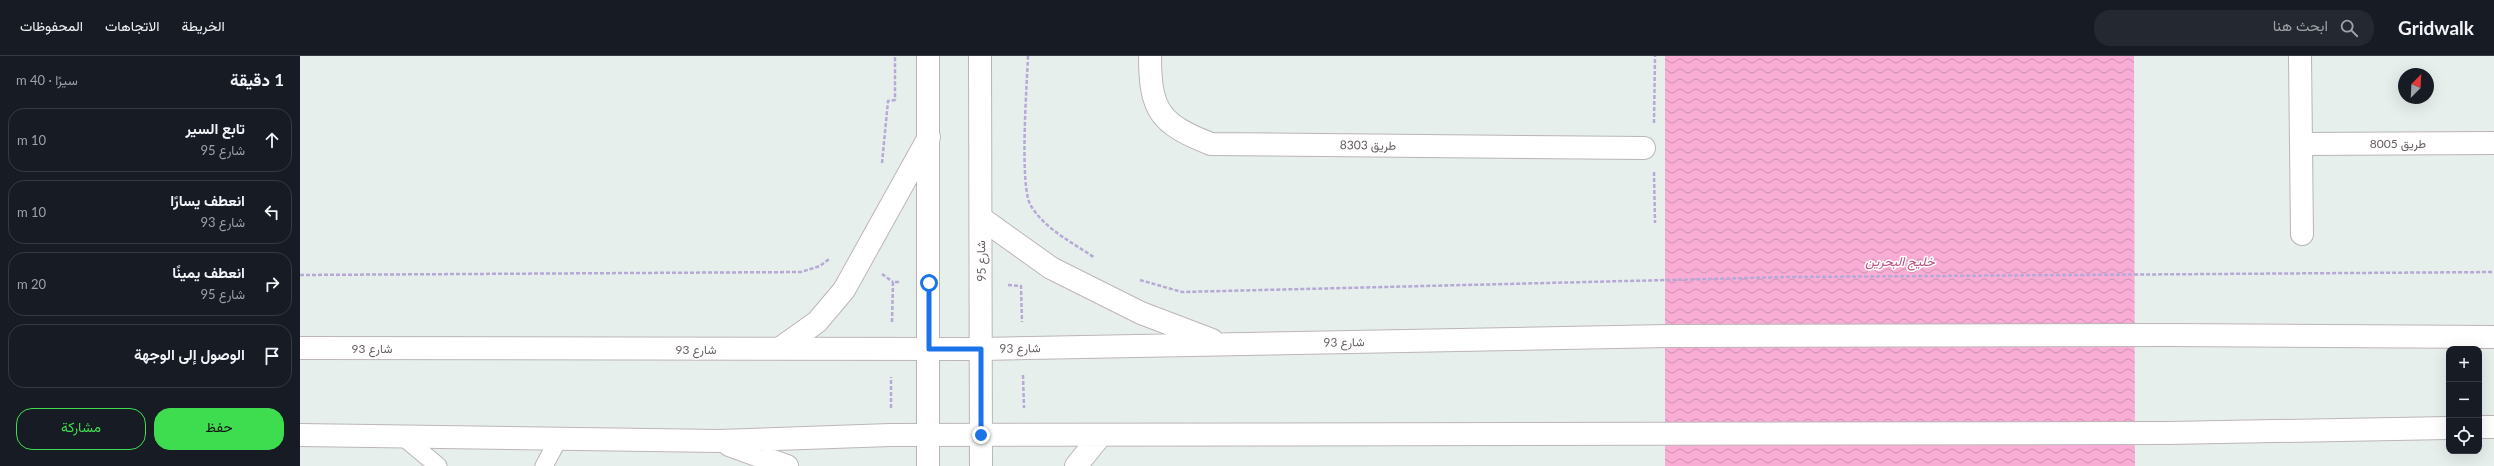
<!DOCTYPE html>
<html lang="ar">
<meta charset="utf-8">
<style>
body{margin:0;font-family:Lato,Vazirmatn,sans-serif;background:#242831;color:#f1f3f6;direction:rtl}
.controls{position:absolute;right:12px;bottom:12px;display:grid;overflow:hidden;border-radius:8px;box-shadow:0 4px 16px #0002}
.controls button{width:36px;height:36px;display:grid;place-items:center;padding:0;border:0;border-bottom:1px solid #363941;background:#171b24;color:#f1f3f6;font:20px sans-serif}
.compass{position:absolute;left:2098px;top:12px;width:36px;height:36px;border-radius:50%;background:#171b24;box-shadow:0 4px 16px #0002;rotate:24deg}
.stop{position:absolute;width:12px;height:12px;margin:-9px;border:3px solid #1a73e8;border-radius:50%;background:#fff}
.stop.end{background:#1a73e8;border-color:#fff;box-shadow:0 1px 4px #0008}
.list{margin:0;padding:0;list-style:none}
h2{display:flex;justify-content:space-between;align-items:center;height:52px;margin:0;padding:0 16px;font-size:17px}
h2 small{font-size:13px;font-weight:400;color:#9ea1a6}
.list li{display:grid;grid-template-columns:26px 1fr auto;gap:12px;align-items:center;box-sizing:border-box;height:64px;margin:0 8px 8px;padding:0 8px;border:1px solid #363941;border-radius:16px}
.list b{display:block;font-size:15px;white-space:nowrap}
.list p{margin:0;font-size:13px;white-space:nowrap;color:#9ea1a6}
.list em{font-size:13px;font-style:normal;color:#9ea1a6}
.actions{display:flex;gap:8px;padding:12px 16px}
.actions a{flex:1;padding:9px 0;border:1px solid #3edd50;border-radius:16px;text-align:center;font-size:14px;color:#3edd50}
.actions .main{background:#3edd50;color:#111}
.icon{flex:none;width:22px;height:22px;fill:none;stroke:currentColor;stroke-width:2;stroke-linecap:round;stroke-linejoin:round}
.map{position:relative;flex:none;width:2194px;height:410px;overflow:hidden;direction:ltr}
header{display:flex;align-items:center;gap:24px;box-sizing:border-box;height:56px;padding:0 20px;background:#171b24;border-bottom:1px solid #363941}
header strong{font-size:19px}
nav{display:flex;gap:22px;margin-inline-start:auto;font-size:14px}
.search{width:280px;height:36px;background:#242831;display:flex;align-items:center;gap:10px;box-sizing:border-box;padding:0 14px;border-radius:16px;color:#9ea1a6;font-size:15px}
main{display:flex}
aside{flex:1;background:#171b24}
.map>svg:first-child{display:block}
</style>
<header>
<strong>Gridwalk</strong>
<div class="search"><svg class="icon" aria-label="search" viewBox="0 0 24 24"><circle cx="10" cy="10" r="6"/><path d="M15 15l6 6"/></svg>ابحث هنا</div>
<nav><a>الخريطة</a><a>الاتجاهات</a><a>المحفوظات</a></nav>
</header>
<main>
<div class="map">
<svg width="2194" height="410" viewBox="0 0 2194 410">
<defs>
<pattern id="water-waves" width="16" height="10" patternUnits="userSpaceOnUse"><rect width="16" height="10" fill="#f9add5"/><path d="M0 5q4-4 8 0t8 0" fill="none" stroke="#cd90b0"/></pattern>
</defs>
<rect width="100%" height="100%" fill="#e7efed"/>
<!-- water -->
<path fill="url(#water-waves)" d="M1365,0H1834L1835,410H1365Z"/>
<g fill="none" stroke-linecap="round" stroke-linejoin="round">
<!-- lane casing -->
<g stroke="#bab4b6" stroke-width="19">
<path id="lane" d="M102,380L138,410
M244,410L259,382"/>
</g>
<!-- street casing -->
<g stroke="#bab4b6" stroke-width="24">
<path id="street" d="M628,0V410
M680,0L681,410
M850,0C850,55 860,68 911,88L1344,92
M2000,0L2002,178
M2002,88L2194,87"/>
</g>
<!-- secondary casing -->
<g stroke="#bdb5b8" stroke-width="24">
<path id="secondary" d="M681,162L751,212L841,257L912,284
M0,292L681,293L1368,280L1868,279L2194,281
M479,293L517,266L544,234L629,81
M2179,371H2194
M0,379L419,385L590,379L1868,377L2149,372
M429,389L487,410
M776,410L801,379"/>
</g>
<!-- path -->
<path stroke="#b6a9d6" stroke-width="2.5" stroke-dasharray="4 2" stroke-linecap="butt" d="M728,0C727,27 719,132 731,150C746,174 772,186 795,202
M1354,67L1355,0
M582,107L588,45L595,44V0
M1354,116L1355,167
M582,218L593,226
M0,219L501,216L520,210L529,203
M840,224L882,236L1489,221L2194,216
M708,229L721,230L722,266
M592,266L593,226H601
M723,319L724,352
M591,352V321"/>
<!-- lane -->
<use href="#lane" stroke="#fff" stroke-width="17"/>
<!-- street -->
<use href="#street" stroke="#fff" stroke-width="22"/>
<!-- secondary -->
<use href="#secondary" stroke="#fff" stroke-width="22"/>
</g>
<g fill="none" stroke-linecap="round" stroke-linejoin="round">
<!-- route -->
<path stroke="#1a73e8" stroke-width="5" d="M629,227V293H681V379"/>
</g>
<g text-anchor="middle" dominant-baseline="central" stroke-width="3" stroke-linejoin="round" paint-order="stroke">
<!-- street labels -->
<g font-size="12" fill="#665e61" stroke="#fff">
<text x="2098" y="87">طريق 8005</text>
<text transform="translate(1068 89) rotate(1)">طريق 8303</text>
<text transform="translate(681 205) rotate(-91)">شارع 95</text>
<text transform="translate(1044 286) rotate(-1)">شارع 93</text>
<text x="72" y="292">شارع 93</text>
<text transform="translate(720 292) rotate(-1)">شارع 93</text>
<text x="396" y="293">شارع 93</text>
</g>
<!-- water labels -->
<g font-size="13" font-style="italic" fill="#bc5081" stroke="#fff">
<text x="1600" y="205">خليج البحرين</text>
</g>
</g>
</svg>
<div class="controls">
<button>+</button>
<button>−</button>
<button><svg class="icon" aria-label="locate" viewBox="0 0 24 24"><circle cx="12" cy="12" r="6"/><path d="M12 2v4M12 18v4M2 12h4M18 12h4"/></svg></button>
</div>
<svg class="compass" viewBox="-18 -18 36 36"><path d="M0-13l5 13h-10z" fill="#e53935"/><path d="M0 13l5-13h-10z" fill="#9ea1a6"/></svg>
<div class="stop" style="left:629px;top:227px"></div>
<div class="stop end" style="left:681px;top:379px"></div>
</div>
<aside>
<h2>1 دقيقة<small>سيرًا · 40 m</small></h2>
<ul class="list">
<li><svg class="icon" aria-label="ahead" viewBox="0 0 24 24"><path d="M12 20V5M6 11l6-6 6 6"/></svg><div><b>تابع السير</b><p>شارع 95</p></div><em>10 m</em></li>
<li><svg class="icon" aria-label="left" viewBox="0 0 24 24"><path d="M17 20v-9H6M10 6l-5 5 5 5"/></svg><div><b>انعطف يسارًا</b><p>شارع 93</p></div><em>10 m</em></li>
<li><svg class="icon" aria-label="right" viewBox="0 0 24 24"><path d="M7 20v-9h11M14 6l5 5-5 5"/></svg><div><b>انعطف يمينًا</b><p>شارع 95</p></div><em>20 m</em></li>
<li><svg class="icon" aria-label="arrive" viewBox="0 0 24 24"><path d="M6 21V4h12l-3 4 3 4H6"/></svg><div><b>الوصول إلى الوجهة</b></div></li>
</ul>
<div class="actions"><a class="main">حفظ</a><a>مشاركة</a></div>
</aside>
</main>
